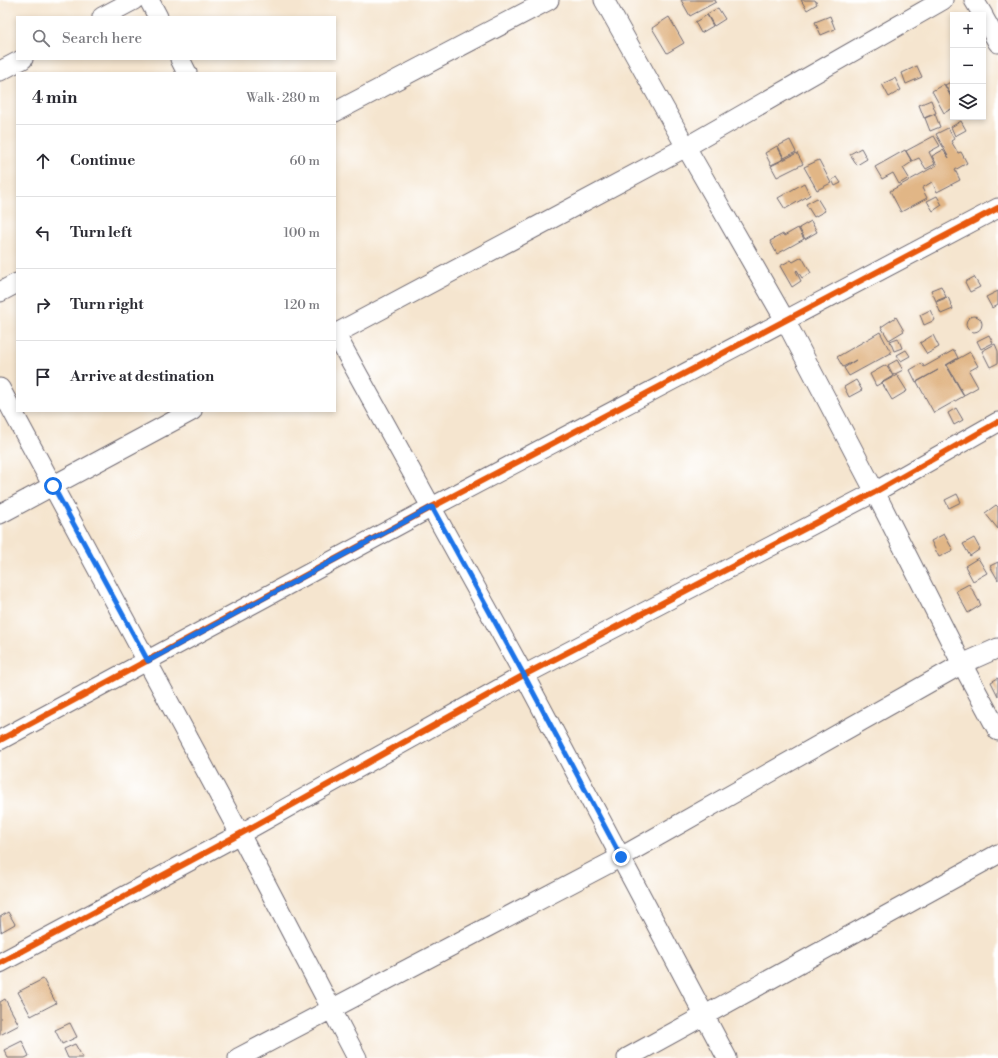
<!DOCTYPE html>
<meta charset="utf-8">
<style>
body{margin:0;font-family:"Libre Bodoni",serif;background:#f2f2f3;color:#2b2b33}
.controls{position:absolute;right:12px;top:12px;display:grid;overflow:hidden;border-radius:0px;box-shadow:0 2px 6px #0003}
.controls button{width:36px;height:36px;display:grid;place-items:center;padding:0;border:0;border-bottom:1px solid #e1e1e2;background:#fff;color:#2b2b33;font:20px sans-serif}
.stop{position:absolute;width:12px;height:12px;margin:-9px;border:3px solid #1a73e8;border-radius:50%;background:#fff}
.stop.end{background:#1a73e8;border-color:#fff;box-shadow:0 1px 4px #0008}
.list{margin:0;padding:0;list-style:none}
h2{display:flex;justify-content:space-between;align-items:center;height:52px;margin:0;padding:0 16px;font-size:17px}
h2 small{font-size:13px;font-weight:400;color:#7c7c81}
.list li{display:grid;grid-template-columns:26px 1fr auto;gap:12px;align-items:center;box-sizing:border-box;height:72px;padding:0 16px;border-top:1px solid #e1e1e2}
.list b{display:block;font-size:15px;white-space:nowrap}
.list em{font-size:13px;font-style:normal;color:#7c7c81}
.icon{flex:none;width:22px;height:22px;fill:none;stroke:currentColor;stroke-width:2;stroke-linecap:round;stroke-linejoin:round}
.map{position:relative;flex:none;width:998px;height:1058px;overflow:hidden}
.search{position:absolute;background:#fff;box-shadow:0 2px 6px #0003;left:16px;top:16px;width:320px;height:44px;display:flex;align-items:center;gap:10px;box-sizing:border-box;padding:0 14px;border-radius:0px;color:#7c7c81;font-size:15px}
.panel{position:absolute;background:#fff;box-shadow:0 2px 6px #0003;left:16px;top:72px;width:320px;height:340px;border-radius:0px}
.map>svg:first-child{display:block}
</style>
<div class="map">
<svg width="998" height="1058" viewBox="0 0 998 1058">
<rect width="100%" height="100%" fill="#fff"/>
<filter id="ink" filterUnits="userSpaceOnUse"><feTurbulence type="fractalNoise" baseFrequency=".025" numOctaves="2"/><feDisplacementMap in="SourceGraphic" scale="8" xChannelSelector="R" yChannelSelector="G"/><feConvolveMatrix kernelMatrix="1 2 1 2 8 2 1 2 1" color-interpolation-filters="sRGB"/></filter>
<filter id="wash" filterUnits="userSpaceOnUse"><feTurbulence type="fractalNoise" baseFrequency=".012" numOctaves="4" result="noise"/><feDisplacementMap in="SourceGraphic" scale="16" xChannelSelector="R" yChannelSelector="G"/><feGaussianBlur stdDeviation="0.9" result="paint"/><feColorMatrix in="noise" values="0 0 0 0 0 0 0 0 0 0 0 0 0 0 0 0 0 1.4 0 .05"/><feComposite in="paint" operator="in"/></filter>
<g filter="url(#wash)">
<rect width="100%" height="100%" fill="#f5e5cf"/>
<g id="blocks">
<!-- building -->
<path fill="#e1b686" d="M681,0H715L716,2L690,16Z
M801,0H815L817,4L807,10Z
M718,8L725,19L714,26L707,14Z
M707,15L713,26L701,33L695,22Z
M830,16L835,29L821,35L815,22Z
M669,17L684,43L667,53L652,28Z
M917,66L922,77L906,84L902,73Z
M895,78L901,90L889,97L882,84Z
M953,81V94L951,95L945,85Z
M944,84L951,97L952,96L953,97V108L944,113L932,91Z
M931,100L936,113L924,118L919,105Z
M935,114L940,127L930,131L925,118Z
M961,121L966,130L955,136L951,127Z
M948,128L954,139L951,141L958,153L961,152L967,163L955,170L960,180L937,192L932,182L922,188L927,198L901,212L890,191L937,165L932,156L943,150L949,158L936,134Z
M934,136L940,146L929,152L935,164L926,169L919,158L912,161L906,151Z
M790,140L796,152L784,158L778,146Z
M777,146L784,159L771,165L765,153Z
M861,148L867,159L857,165L850,154Z
M905,150L912,162L903,168L909,178L899,184L893,173L882,179L875,167Z
M797,153L803,164L777,177L771,166Z
M819,160L831,183L817,190L804,167Z
M837,177L841,183L835,186L832,180Z
M804,183L810,195L785,209L778,198Z
M937,196L942,205L933,211L927,201Z
M817,198L825,211L814,217L806,204Z
M811,221L817,232L805,239L799,228Z
M798,228L804,239L777,254L770,241L783,234L784,236Z
M802,257L811,273L802,278L797,270L796,271L801,281L792,287L780,266L791,260L793,262Z
M974,277L980,287L970,292L965,282Z
M941,286L946,297L936,301L931,290Z
M998,291V304L992,308L986,297Z
M948,297L953,309L941,314L936,302Z
M930,310L935,320L924,325L920,315Z
M966 324a8 8 0 1 1 16 0a8 8 0 1 1-16 0Z
M896,317L904,331L889,340L881,327Z
M880,332L891,353L849,376L844,368L856,360L843,367L837,357Z
M933,335L939,347L927,354L920,343Z
M989,335L993,343L981,349L977,341Z
M898,338L902,348L894,351L890,341Z
M995,344L998,351V363L990,367L982,351Z
M906,350L910,356L901,361L897,355Z
M954,350L958,358L946,365L964,396L934,413L917,382L938,370L916,382L910,370L922,363L924,367Z
M970,352L978,366L969,371L978,387L964,395L947,365Z
M897,360L903,370L893,375L888,365Z
M886,365L893,376L876,386L870,374Z
M897,375L907,391L892,400L882,383Z
M856,380L862,390L849,397L844,387Z
M956,408L963,420L954,425L948,413Z
M957,494L961,502L949,508L945,500Z
M996,505L998,507V529L985,513Z
M944,534L953,550L939,557L931,541Z
M974,538L980,549L970,556L963,544Z
M978,558L987,573L973,581L965,566Z
M998,562V580L990,566Z
M969,584L981,605L968,613L956,591Z
M998,678V696L991,682Z
M8,912L15,924L1,932L0,917Z
M43,979L56,1003L31,1016L18,992Z
M5,999L19,1025L0,1035V1002Z
M70,1023L77,1037L62,1044L55,1030Z
M22,1041L29,1056L25,1058H8L4,1050Z
M75,1044L83,1058H68L64,1049Z"/>
</g>
</g>
<g filter="url(#ink)">
<use href="#blocks" fill-opacity="0" stroke="#6c666f" stroke-width="1"/>
<g fill="none" stroke-linecap="round" stroke-linejoin="round">
<!-- street casing -->
<g stroke="#6c666f" stroke-width="21">
<path id="street" d="M149,0L158,17
M604,0L686,147L785,320L875,492L962,664L998,731
M974,0L983,15
M983,16L998,43
M102,17L134,0
M180,59L187,73
M0,71L23,59
M335,112L549,0
M0,292L17,283
M335,333L524,675L727,1058
M335,334L686,147L943,0
M0,388L240,834L357,1058
M0,514L192,411
M0,740L432,507L998,208
M0,963L240,834L524,675L875,492L998,422
M238,1058L621,857L962,664L998,648
M627,1058L998,854"/>
</g>
<!-- street -->
<use href="#street" stroke="#fff" stroke-width="19"/>
<!-- cycleway casing -->
<g stroke="#fff" stroke-width="8">
<path id="cycleway" d="M0,740L432,507L998,208
M0,963L240,834L524,675L875,492L998,422"/>
</g>
<!-- cycleway -->
<use href="#cycleway" stroke="#e8590c" stroke-width="6"/>
</g>
</g>
<g fill="none" stroke-linecap="round" stroke-linejoin="round" filter="url(#ink)">
<!-- route -->
<path stroke="#1a73e8" stroke-width="5" d="M53,486L148,661L432,507L524,675L621,857"/>
</g>
</svg>
<div class="controls">
<button>+</button>
<button>−</button>
<button><svg class="icon" aria-label="layers" viewBox="0 0 24 24"><path d="M12 4l9 5-9 5-9-5zM3 14l9 5 9-5"/></svg></button>
</div>
<div class="stop" style="left:53px;top:486px"></div>
<div class="stop end" style="left:621px;top:857px"></div>
<div class="search"><svg class="icon" aria-label="search" viewBox="0 0 24 24"><circle cx="10" cy="10" r="6"/><path d="M15 15l6 6"/></svg>Search here</div>
<section class="panel">
<h2>4 min<small>Walk · 280 m</small></h2>
<ul class="list">
<li><svg class="icon" aria-label="ahead" viewBox="0 0 24 24"><path d="M12 20V5M6 11l6-6 6 6"/></svg><div><b>Continue</b></div><em>60 m</em></li>
<li><svg class="icon" aria-label="left" viewBox="0 0 24 24"><path d="M17 20v-9H6M10 6l-5 5 5 5"/></svg><div><b>Turn left</b></div><em>100 m</em></li>
<li><svg class="icon" aria-label="right" viewBox="0 0 24 24"><path d="M7 20v-9h11M14 6l5 5-5 5"/></svg><div><b>Turn right</b></div><em>120 m</em></li>
<li><svg class="icon" aria-label="arrive" viewBox="0 0 24 24"><path d="M6 21V4h12l-3 4 3 4H6"/></svg><div><b>Arrive at destination</b></div></li>
</ul>
</section>
</div>
